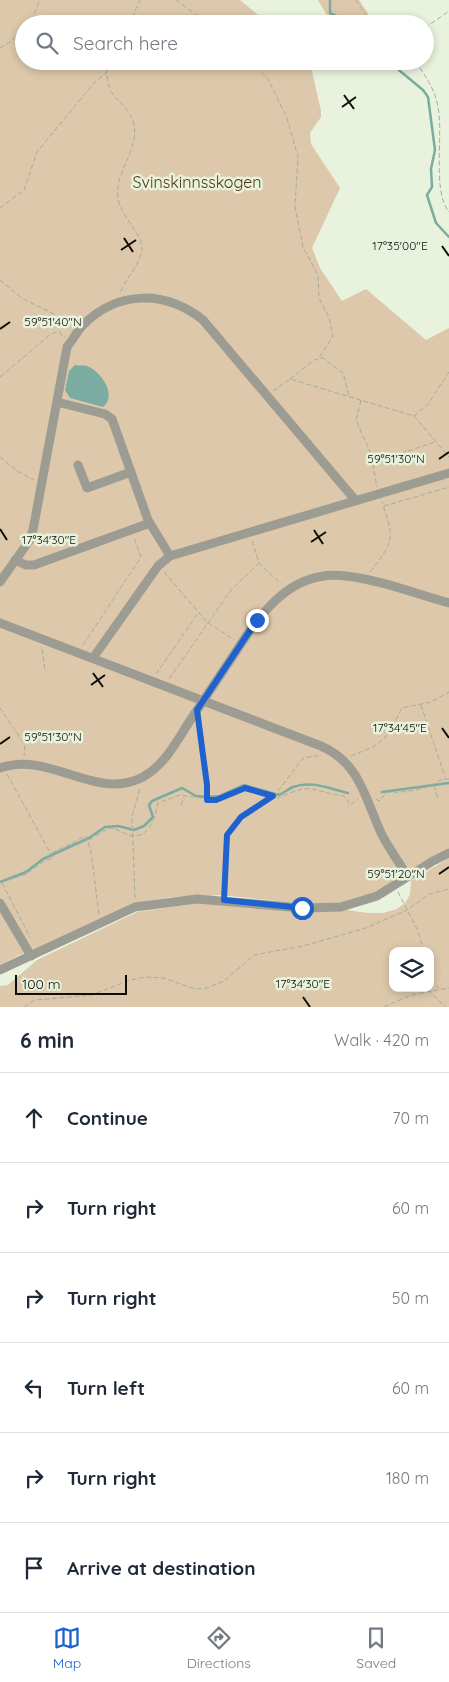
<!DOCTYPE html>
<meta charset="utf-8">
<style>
body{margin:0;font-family:Quicksand,sans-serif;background:#f2f2f3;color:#1f2937}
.controls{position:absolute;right:15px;bottom:15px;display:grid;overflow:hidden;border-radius:10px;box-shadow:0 2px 8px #0003}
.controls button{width:45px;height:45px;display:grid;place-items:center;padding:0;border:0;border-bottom:1px solid #e0e1e3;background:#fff;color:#1f2937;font:25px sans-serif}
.scale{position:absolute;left:15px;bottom:12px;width:112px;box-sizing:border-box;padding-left:5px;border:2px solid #0b0f08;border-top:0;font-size:14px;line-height:18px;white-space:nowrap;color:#0b0f08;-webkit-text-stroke:4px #e8f2dc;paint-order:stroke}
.stop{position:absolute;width:15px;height:15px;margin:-11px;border:4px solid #1f62cd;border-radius:50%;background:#fff}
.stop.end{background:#1f62cd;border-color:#fff;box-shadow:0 1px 5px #0008}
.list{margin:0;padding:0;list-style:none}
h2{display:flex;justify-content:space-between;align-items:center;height:65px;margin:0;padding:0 20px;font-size:21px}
h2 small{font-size:16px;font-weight:400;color:#747a83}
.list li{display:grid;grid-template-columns:32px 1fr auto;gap:15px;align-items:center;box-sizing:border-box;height:90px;padding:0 20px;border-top:1px solid #e0e1e3}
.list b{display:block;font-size:19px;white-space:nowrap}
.list em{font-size:16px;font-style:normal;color:#747a83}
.icon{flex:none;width:28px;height:28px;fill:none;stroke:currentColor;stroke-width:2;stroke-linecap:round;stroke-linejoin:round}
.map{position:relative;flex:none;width:449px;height:1007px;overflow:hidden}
.search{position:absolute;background:#fff;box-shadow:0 2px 8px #0003;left:15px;right:15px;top:15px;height:55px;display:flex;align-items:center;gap:12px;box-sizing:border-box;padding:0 18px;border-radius:28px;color:#747a83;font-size:19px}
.sheet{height:605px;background:#fff}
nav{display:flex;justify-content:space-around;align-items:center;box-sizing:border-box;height:70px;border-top:1px solid #e0e1e3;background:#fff;font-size:14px;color:#747a83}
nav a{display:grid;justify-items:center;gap:2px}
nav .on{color:#1f62cd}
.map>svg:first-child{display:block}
</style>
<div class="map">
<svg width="449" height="1007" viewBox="0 0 449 1007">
<rect width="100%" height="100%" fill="#e8f2dc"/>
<!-- green -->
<path fill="#ddc8ab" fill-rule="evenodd" d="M0,0H240L269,24H24V61H306L311,67L321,111V117L310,133L311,144L340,188L312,248L320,268L342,301L366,289L426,340L449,328V850L374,893L337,904H305L221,895L172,897L135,903L42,947L19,955L0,965Z
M318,0H359L375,24H337L329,19Z
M449,858V1007H0V986L8,985L37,960L137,912L198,903L303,912L347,910L368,913H383L397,909L406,902L410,894L411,881ZM393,951H430V988H393Z"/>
<!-- water -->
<path fill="#7baca2" d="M75,365C78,366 84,365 87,366C101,371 118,396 103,407L70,398L65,390L69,371Z"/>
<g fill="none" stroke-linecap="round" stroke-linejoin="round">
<!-- stream -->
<path stroke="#7baca2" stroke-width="2.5" d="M330,0V13L353,24
M388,61L423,90L428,97L435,150L431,169L432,187L427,195L436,223L449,237
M382,792L449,783
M0,882L26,872L43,859L89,838L105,827L118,826L134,830L144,826L153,817L149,805L152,801L182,788L196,796L207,797L220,796L244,785L279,795C284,793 288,789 293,787C311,780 330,789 348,793"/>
<!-- path -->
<path stroke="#a5ad9c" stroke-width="1" stroke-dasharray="5 2.5" stroke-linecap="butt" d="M176,0L209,24
M356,0L372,24
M24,24L33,17L40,0
M129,24L140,0
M425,28L449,11
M0,48L13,40L24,25
M106,61C107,71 106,82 111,91C118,104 130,107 134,125C139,150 114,173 118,198C120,216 143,234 142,249C140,266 125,278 120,294
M251,61L268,79L287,118L298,157L295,207L303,247L318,275L319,298L329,317L333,336L319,358
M416,61C424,75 433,86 437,102C445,133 431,189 449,212
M0,208L24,190L37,152L93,84L107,72
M0,280L23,299L54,314L61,335L65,337
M0,377L51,334L59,331
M290,379L314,360L323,358L343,373L349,396
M273,391L290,379L414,416L449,457
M361,400L356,420L371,454L377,487
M414,416L428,404L449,372
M371,454L402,453L435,442
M0,457L17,471L34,480
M384,506L449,487
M252,541L259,563L281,584
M164,572L207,622L234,640
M370,572C394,541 395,540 382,502
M83,645L141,557L134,538
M42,649L45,670
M156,674L198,613
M169,679L231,590L259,563
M421,705L445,777
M0,708L25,745L24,756
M199,724L207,785V799
M351,756L373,747L386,737L402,708L431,702L449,692
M434,785L438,799
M376,799L379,801L387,792C406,793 427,790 442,779H449
M181,805L184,797
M89,840L109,828C118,828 124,835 133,836C151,836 155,816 158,803L180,795L216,800L245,788L279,798C313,781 312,792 344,796L350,805L358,799
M52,853L86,836L91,851L99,915
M0,883L26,874L44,861L53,858L7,774
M2,883L30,937
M398,892L417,929L424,951
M224,894L226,844L232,825L254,808L275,795L303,758L322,755
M135,898L132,817L140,788
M430,972L434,984L439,988
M428,990L446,1007
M24,1007L35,1000L92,995L130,980L146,977L164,978L195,989L207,988L224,981L254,955L303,946L366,928L407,910L430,894L449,889
M384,1007L411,995L449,988"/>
<!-- minor -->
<path stroke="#9d9c92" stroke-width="9" d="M57,402L105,414L112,419L148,520L170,556
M78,465L87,488L131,472
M15,560L26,565H34L150,523
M0,582L29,541L33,530L67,347C73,340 77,331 83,325C118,290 165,290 203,320L356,501
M0,623L321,746C360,763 365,798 381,833C389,849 399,862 408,877
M93,658L158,566L170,556L449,473
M0,768C49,750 95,802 143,777C165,765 178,739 191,719C205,698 219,677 233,656C260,614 290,569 346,576C381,580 416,594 449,603
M0,903L31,956
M0,970L135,907L197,899L302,908L341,907L377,896L433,861L449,853"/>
</g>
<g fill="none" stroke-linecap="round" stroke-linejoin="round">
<!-- route -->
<path stroke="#1f62cd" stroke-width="6" d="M257,620L197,710L207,785V800H216L245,788L273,796L241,817L227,835L224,900L302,908"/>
</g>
<!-- ticks -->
<path fill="none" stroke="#0b0f08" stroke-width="2" d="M344,95L354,109M342,107L356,97M124,238L133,252M442,246L449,256M121,250L136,240M0,329L10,322M439,459L449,452M0,529L7,540M314,530L323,544M311,542L326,532M93,673L103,687M91,685L105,675M442,728L449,738M0,744L10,737M439,874L449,867M303,997L310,1007"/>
<g text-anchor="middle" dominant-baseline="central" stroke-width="5" stroke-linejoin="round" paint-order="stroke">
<!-- park labels -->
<g font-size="16" fill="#52380d" stroke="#e8f2dc">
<text x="197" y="182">Svinskinnsskogen</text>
</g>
</g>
<g font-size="12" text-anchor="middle" fill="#0b0f08" stroke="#e8f2dc" stroke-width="5" stroke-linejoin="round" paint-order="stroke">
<text x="400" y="250">17°35'00"E</text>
<text x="53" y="326">59°51'40"N</text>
<text x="396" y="463">59°51'30"N</text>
<text x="49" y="544">17°34'30"E</text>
<text x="400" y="732">17°34'45"E</text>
<text x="53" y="741">59°51'30"N</text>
<text x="396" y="878">59°51'20"N</text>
<text x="303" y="988">17°34'30"E</text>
</g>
</svg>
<div class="controls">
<button><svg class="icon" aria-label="layers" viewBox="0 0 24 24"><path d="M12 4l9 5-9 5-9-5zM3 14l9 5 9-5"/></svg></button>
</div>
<div class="scale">100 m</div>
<div class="stop" style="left:302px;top:908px"></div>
<div class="stop end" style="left:257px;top:620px"></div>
<div class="search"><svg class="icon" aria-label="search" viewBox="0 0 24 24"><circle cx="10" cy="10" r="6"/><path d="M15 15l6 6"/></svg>Search here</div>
</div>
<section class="sheet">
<h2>6 min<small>Walk · 420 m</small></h2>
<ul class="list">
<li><svg class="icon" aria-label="ahead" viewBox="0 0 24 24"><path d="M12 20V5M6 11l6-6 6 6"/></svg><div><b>Continue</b></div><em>70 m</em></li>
<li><svg class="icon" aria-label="right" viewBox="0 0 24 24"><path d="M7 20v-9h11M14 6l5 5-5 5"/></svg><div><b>Turn right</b></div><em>60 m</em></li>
<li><svg class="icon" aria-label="right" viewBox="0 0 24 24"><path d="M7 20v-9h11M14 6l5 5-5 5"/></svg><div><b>Turn right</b></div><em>50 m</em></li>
<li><svg class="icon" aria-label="left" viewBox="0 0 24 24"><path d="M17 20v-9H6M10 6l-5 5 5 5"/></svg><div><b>Turn left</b></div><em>60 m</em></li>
<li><svg class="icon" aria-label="right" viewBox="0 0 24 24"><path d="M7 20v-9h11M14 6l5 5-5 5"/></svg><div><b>Turn right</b></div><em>180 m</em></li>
<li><svg class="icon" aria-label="arrive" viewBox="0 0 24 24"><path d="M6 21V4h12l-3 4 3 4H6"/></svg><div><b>Arrive at destination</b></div></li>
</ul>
</section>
<nav>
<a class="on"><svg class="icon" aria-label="map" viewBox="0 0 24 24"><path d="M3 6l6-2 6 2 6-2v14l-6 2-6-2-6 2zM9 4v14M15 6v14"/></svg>Map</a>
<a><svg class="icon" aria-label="directions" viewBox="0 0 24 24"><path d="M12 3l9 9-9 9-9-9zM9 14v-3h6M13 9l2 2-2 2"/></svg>Directions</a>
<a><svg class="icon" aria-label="saved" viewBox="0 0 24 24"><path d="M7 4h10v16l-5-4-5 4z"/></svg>Saved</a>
</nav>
